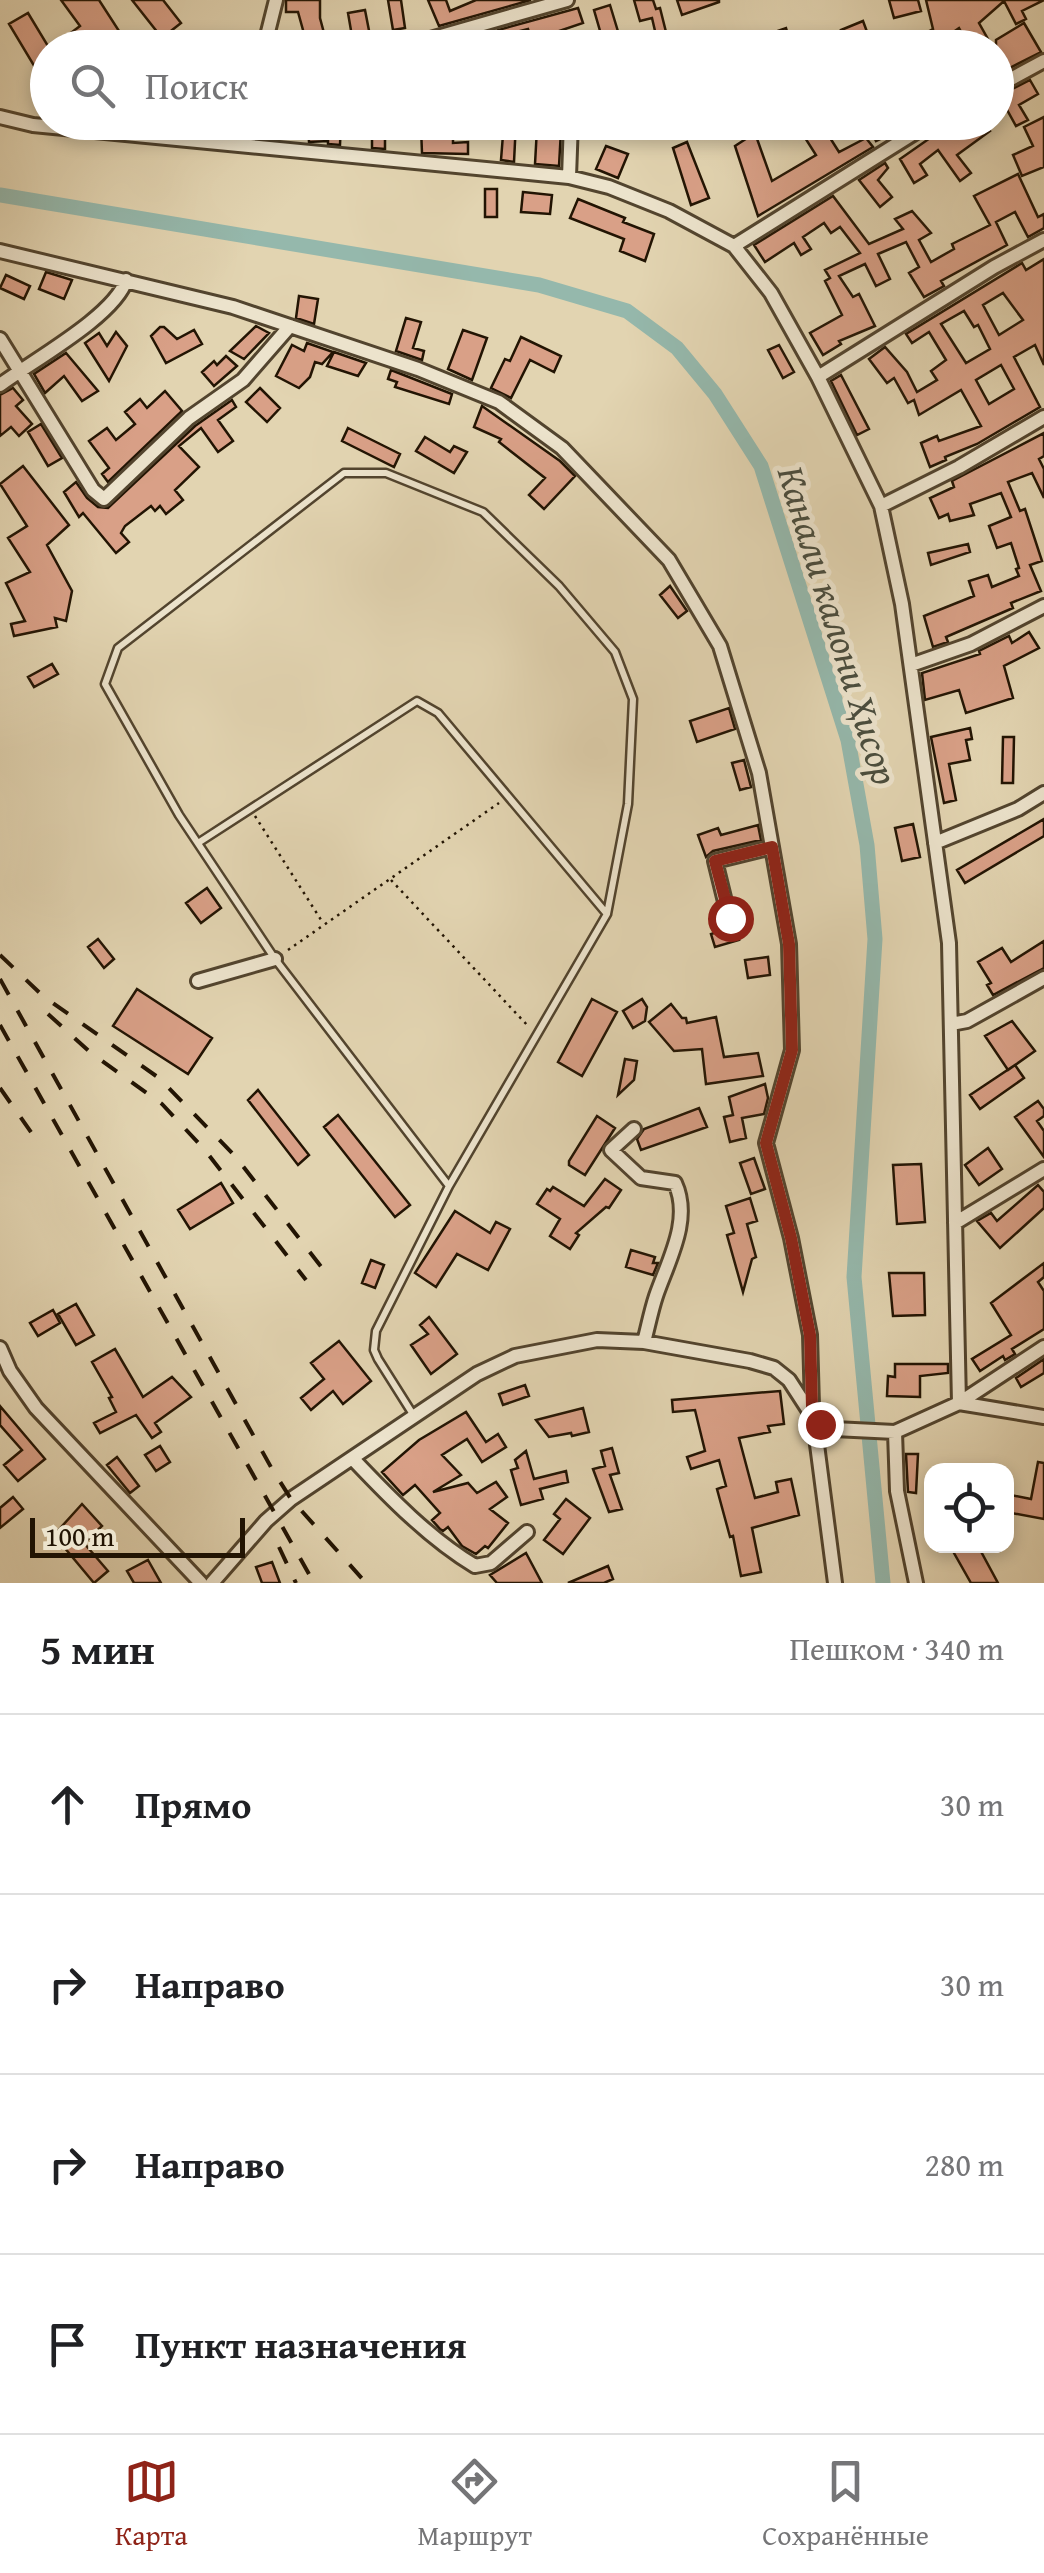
<!DOCTYPE html>
<html lang="ru">
<meta charset="utf-8">
<style>
body{margin:0;font-family:"Gentium Book Plus",serif;background:#f2f2f2;color:#202124}
.controls{position:absolute;right:30px;bottom:30px;display:grid;overflow:hidden;border-radius:20px;box-shadow:0 5px 15px #0003}
.controls button{width:90px;height:90px;display:grid;place-items:center;padding:0;border:0;border-bottom:2px solid #e0e0e0;background:#fff;color:#202124;font:50px sans-serif}
.scale{position:absolute;left:30px;bottom:25px;width:215px;box-sizing:border-box;padding-left:10px;border:5px solid #221403;border-top:0;font-size:28px;line-height:35px;white-space:nowrap;color:#221403;-webkit-text-stroke:8px #ece3cc;paint-order:stroke}
.stop{position:absolute;width:30px;height:30px;margin:-22px;border:8px solid #8f2418;border-radius:50%;background:#fff}
.stop.end{background:#8f2418;border-color:#fff;box-shadow:0 2px 10px #0008}
.list{margin:0;padding:0;list-style:none}
h2{display:flex;justify-content:space-between;align-items:center;height:130px;margin:0;padding:0 40px;font-size:42px}
h2 small{font-size:32px;font-weight:400;color:#757577}
.list li{display:grid;grid-template-columns:65px 1fr auto;gap:30px;align-items:center;box-sizing:border-box;height:180px;padding:0 40px;border-top:2px solid #e0e0e0}
.list b{display:block;font-size:38px;white-space:nowrap}
.list em{font-size:32px;font-style:normal;color:#757577}
.icon{flex:none;width:55px;height:55px;fill:none;stroke:currentColor;stroke-width:2;stroke-linecap:round;stroke-linejoin:round}
.map{position:relative;flex:none;width:1044px;height:1583px;overflow:hidden}
.search{position:absolute;background:#fff;box-shadow:0 5px 15px #0003;left:30px;right:30px;top:30px;height:110px;display:flex;align-items:center;gap:25px;box-sizing:border-box;padding:0 35px;border-radius:55px;color:#757577;font-size:38px}
.sheet{height:850px;background:#fff}
nav{display:flex;justify-content:space-around;align-items:center;box-sizing:border-box;height:140px;border-top:2px solid #e0e0e0;background:#fff;font-size:28px;color:#757577}
nav a{display:grid;justify-items:center;gap:5px}
nav .on{color:#8f2418}
.map>svg:first-child{display:block}
</style>
<div class="map">
<svg width="1044" height="1583" viewBox="0 0 1044 1583">
<rect width="100%" height="100%" fill="#e2d4b1"/>
<filter id="stains"><feTurbulence type="fractalNoise" baseFrequency=".002" numOctaves="4"/><feColorMatrix values="0 0 0 0 .2 0 0 0 0 .09 0 0 0 0 .02 0 0 0 .5 -.17"/></filter>
<radialGradient id="worn" r=".72"><stop offset=".6" stop-color="#630" stop-opacity="0"/><stop offset="1" stop-color="#630" stop-opacity=".3"/></radialGradient>
<g fill="none" stroke-linecap="round" stroke-linejoin="round">
<!-- canal -->
<path stroke="#95b8ac" stroke-width="15" d="M0,195L539,285L627,311L677,348L715,394L761,466L848,740L867,845L875,939L854,1277L883,1583"/>
</g>
<!-- building -->
<path fill="#d9a087" stroke="#221403" stroke-width="2.5" fill-rule="evenodd" d="M61,0H99L130,48H95L91,41L82,48H51L80,26Z
M132,0H163L181,23L162,38Z
M286,0H320V18L328,48H308L298,12H286Z
M388,0H401L405,28L393,30Z
M428,0H446L450,11L476,0H531L439,26Z
M634,0H653L656,9L660,8L670,48H659L652,18L640,21Z
M677,0H719V2L682,15Z
M889,0H918L921,11L894,18Z
M926,0H1044L1022,11L1026,19L1016,24L1004,1L979,23L993,48H970L959,28L942,40L941,38L922,48H897L933,29Z
M610,5L623,48H605L594,10Z
M578,8L583,23L556,32L560,48H534L528,29L500,36L498,30Z
M365,10L372,46L354,48L348,13Z
M28,13L48,46V89L9,24Z
M863,21L873,48H848L841,30Z
M1024,23L1041,52L996,75V40Z
M786,28L792,48H738L737,45Z
M1030,80L1038,94L1019,105L1028,120L1016,126L1006,108L996,114V97Z
M1044,117V167L1022,176L1013,155L1033,146L1024,127Z
M308,122H341L340,145L328,144V141L309,142Z
M372,122H385V149L372,148Z
M504,122H516L514,162L501,160Z
M795,122H820L839,152L866,138L873,147L758,216L735,146L755,133L772,181L816,155Z
M867,122H890L895,132L876,141Z
M953,122H984L990,131L957,155L971,173L960,181L938,150L920,164L927,175L914,183L900,159Z
M421,128H434L435,137H453V143L468,142V154L422,153Z
M537,128L561,130L559,166L535,164Z
M687,142L709,198L691,205L673,148Z
M606,146L628,154L618,178L596,169Z
M885,163L888,168L878,180L892,197L880,207L859,180Z
M1018,174L1038,217L1044,214V228L1028,237L1015,212L996,222L1007,245L941,281L944,286L924,297L909,273L919,267L906,242L878,254L890,279L876,286L865,264L839,276L853,297L859,294L875,326L839,341L841,344L823,355L810,333L842,315L825,281L830,278L825,270L860,253L840,227L831,233L824,223L803,237L811,249L801,255L794,243L765,262L754,245L833,196L869,244L903,229L895,219L912,211L931,233L919,240L931,262L954,249L952,244L990,225L974,196Z
M485,189H497V217H485Z
M523,192L552,195L550,214L521,212Z
M578,199L625,218L623,222L654,234L645,261L620,251L624,239L570,218Z
M1044,259V365L1035,345L1014,357L1040,407L977,444L945,457L946,460L930,467L921,443L937,436L939,441L981,426L961,390L919,415L914,400L908,403L894,378L887,383L869,359L885,347L907,372L917,392L937,380L931,371L946,360L929,332L912,343L906,334L1022,263L1026,270ZM1003,293L1023,320L999,335L983,305ZM964,311L974,327L978,325L990,349L966,363L941,324ZM1001,365L1014,389L989,404L976,380Z
M46,272L72,280L64,299L39,289Z
M6,275L30,286L24,299L0,288Z
M299,296L318,299L314,324L296,318Z
M406,318L421,322L413,348L424,351L422,360L396,351Z
M256,326L269,333L244,359L230,351Z
M160,327H164L177,339L194,330L202,344L166,363L151,336Z
M463,330L487,338L472,380L448,369Z
M116,332L127,346L109,381L85,343L99,333L107,346Z
M521,337L561,356L554,372L530,360L511,398L491,388L505,359L510,361Z
M307,343L333,352L322,364L315,362L310,377L299,388L276,376L292,345L304,351Z
M779,345L794,372L783,378L768,350Z
M334,352L366,363L358,376L327,366Z
M66,353L98,391L82,401L64,376L45,393L34,374Z
M226,356L237,366L214,386L202,372L214,361L217,365Z
M391,370L452,394L449,404L395,387L397,382L388,379Z
M841,375L869,429L857,435L831,381Z
M13,388L23,400L16,406L32,424L19,436L11,427L0,436V395Z
M260,388L280,408L267,422L246,402Z
M165,391L182,411L108,482L102,474L109,468L89,441L107,428L116,440L135,424L125,412L140,399L147,408Z
M232,400L236,407L218,420L233,441L218,452L201,428L179,446L199,467L175,490L183,500L166,514L160,506L155,511L151,506L125,526L121,533L129,542L116,553L83,513L79,517L64,492L76,482L87,498L98,507L108,508L195,426Z
M482,406L560,461L575,476L544,509L529,495L545,478L499,442L501,439L474,427Z
M41,424L62,458L48,466L28,432Z
M348,428L400,454L394,467L342,441Z
M1044,433V456L1039,459L1044,469V498L1032,473L1008,482L1020,511L1025,509L1042,561L1030,565L1041,591L1011,603L1013,608L946,637L948,642L933,647L924,616L974,596L969,581L988,575L992,587L1019,576L1016,569L1019,568L1011,543L997,548L989,526L1011,517L1001,493L970,504L974,515L950,521L948,514L939,518L930,498L954,487L952,481Z
M425,437L450,452L454,446L467,452L454,473L416,451Z
M23,466L69,525L47,545L72,591L66,621L55,618L57,627L14,636L11,624L25,621L6,583L30,572L8,538L27,526L0,484Z
M968,544L970,552L931,565L928,553Z
M670,586L687,611L678,618L660,595Z
M1029,632L1039,648L1004,666L1013,698L966,713L959,690L925,700L922,673L980,654L979,651L1009,636L1012,643Z
M52,664L58,674L34,687L28,677Z
M729,708L735,729L697,742L690,721Z
M970,728L972,739L966,740L970,760L949,764L956,800L944,803L931,737Z
M1003,737H1014L1013,783H1002Z
M744,760L751,787L740,790L732,763Z
M1044,819V836L965,883L957,870Z
M913,824L920,857L902,861L895,828Z
M758,825L761,840L713,851L706,857L698,835L718,828L721,835Z
M207,888L221,908L201,923L186,903Z
M734,926L739,940L715,947L711,934Z
M98,939L114,959L104,968L88,947Z
M1044,941V968L993,995L987,985L991,983L978,962L1002,948L1011,962Z
M768,957L770,975L748,978L745,960Z
M137,989L212,1038L188,1074L113,1026Z
M592,999L617,1012L582,1076L558,1062Z
M642,999L647,1007L645,1021L633,1028L623,1011Z
M671,1004L682,1018H686L687,1023L716,1017L724,1057L758,1053L763,1076L706,1084L702,1049L674,1051L649,1022Z
M1012,1021L1035,1051L1008,1070L985,1036Z
M625,1059L637,1061L634,1080L618,1095Z
M1015,1065L1024,1078L980,1109L970,1095Z
M765,1084L768,1098L764,1114L742,1118L746,1138L730,1142L724,1117L733,1115L729,1097Z
M258,1090L309,1155L298,1165L248,1100Z
M1038,1101L1044,1109V1116L1037,1121L1044,1131V1157L1015,1117Z
M699,1108L707,1127L641,1150L637,1139L644,1129Z
M338,1115L410,1205L395,1217L324,1127Z
M597,1116L615,1128L585,1175L569,1165V1161Z
M988,1148L1002,1169L979,1185L965,1165Z
M754,1158L765,1189L751,1194L740,1163Z
M921,1164L925,1222L897,1224L893,1165Z
M605,1179L621,1190L609,1208L606,1207L576,1233L579,1235L570,1249L550,1236L560,1219L537,1204L547,1189L550,1191L553,1187L584,1206Z
M221,1183L233,1203L190,1229L178,1210Z
M1038,1185L1044,1192V1208L1000,1248L977,1221L991,1213L997,1221Z
M750,1198L757,1221L747,1224L756,1257L752,1259L743,1292L727,1235L734,1233L726,1206Z
M455,1211L490,1233L496,1222L510,1229L488,1270L457,1254L436,1287L415,1273Z
M631,1250L655,1257L653,1263H658L653,1275L626,1267Z
M371,1260L384,1265L375,1288L362,1283Z
M1044,1263V1277L1038,1282L1044,1291V1329L1012,1349L1015,1354L1005,1360L1003,1356L980,1371L972,1359L1011,1335L991,1303Z
M889,1273H924L925,1315L893,1316Z
M76,1304L94,1335L76,1345L58,1314Z
M53,1310L60,1323L38,1336L30,1323Z
M429,1317L457,1354L431,1374L411,1345L428,1334L420,1325Z
M339,1341L371,1381L343,1404L333,1391L311,1410L301,1398L324,1379L311,1363Z
M115,1349L143,1397L172,1377L191,1397L155,1423L161,1432L152,1438L136,1415L100,1433L94,1423L116,1412L109,1398L112,1397L92,1362Z
M1044,1359V1373L1021,1387L1016,1378Z
M895,1364H948V1373L920,1376V1397L887,1396L888,1376L895,1377Z
M525,1385L529,1396L503,1405L499,1394Z
M780,1391L784,1424L768,1426L770,1432L739,1438L755,1498L778,1492L776,1482L791,1479L799,1515L752,1528L761,1572L741,1576L733,1536L730,1537L717,1489L726,1486L719,1460L691,1469L687,1457L705,1451L695,1410L673,1412L672,1400Z
M0,1406L45,1459L18,1481L4,1465L22,1450L0,1425Z
M583,1408L589,1432L572,1436L571,1433L549,1437L536,1420Z
M466,1412L486,1442L498,1434L506,1447L482,1462L467,1439L442,1455L461,1475L433,1492L468,1483L477,1493L496,1482L507,1497L490,1509L508,1523L488,1548L485,1546L476,1554L462,1546L448,1527L443,1531L440,1529L432,1520L440,1513L415,1485L403,1495L382,1472L419,1440Z
M160,1446L170,1462L156,1471L145,1455Z
M612,1448L619,1473L610,1475L622,1509L609,1512L593,1469L605,1466L601,1451Z
M526,1451L534,1479L566,1471L568,1482L540,1489L543,1499L521,1505L511,1470L518,1468L515,1460Z
M906,1454H918L916,1493L908,1492Z
M117,1457L139,1486L130,1493L107,1465Z
M1038,1462L1044,1463V1519L1006,1512V1494L1031,1499Z
M13,1497L23,1509L0,1528V1508Z
M566,1499L590,1518L563,1554L544,1540L560,1519L554,1514Z
M82,1504L102,1526L84,1543L108,1571L94,1583L54,1535Z
M950,1546H978L998,1583H971Z
M526,1553L542,1583H497L490,1575Z
M148,1560L161,1583H134L127,1571Z
M272,1562L280,1583H262L256,1567Z
M608,1566L613,1579L604,1583H568Z"/>
<g fill="none" stroke-linecap="round" stroke-linejoin="round">
<!-- service casing -->
<g stroke="#52442e" stroke-width="11">
<path id="service" d="M198,843L417,701L438,713L607,914L449,1186L275,959L179,815L105,684L118,648L344,473H386L483,512L559,586L615,652L633,699L628,804L607,914
M414,1416L378,1359L374,1350L376,1331L449,1186"/>
</g>
<!-- minor casing -->
<g stroke="#52442e" stroke-width="18">
<path id="minor" d="M264,48L276,0
M399,48L567,0
M996,87L1044,61
M0,117L33,125L569,177L609,187L669,211L734,246L771,293L818,377L881,506L902,604L949,943L959,1403
M569,177L571,122
M734,246L932,122
M0,251L233,307L418,369L499,402L562,448L669,560L720,646L759,773L789,944L792,1050L766,1143L791,1238L810,1335L812,1406L835,1583
M0,339L93,490L104,499L189,418L243,380L290,326
M818,377L994,267L1044,240
M0,385C32,361 115,316 126,280
M881,506L959,467L1044,417
M911,665L971,644L1044,606
M935,843L1018,809L1044,793
M729,918L715,861L772,847
M198,981L275,959
M951,1024L967,1021L1044,978
M634,1129L611,1150L641,1178L675,1183C692,1220 668,1261 656,1296C651,1311 648,1327 644,1342
M955,1223L1044,1169
M0,1348L10,1371L36,1408L201,1583
M959,1403L1044,1347
M895,1432L897,1491L916,1583
M354,1460C390,1498 430,1539 475,1566L491,1563L527,1532
M212,1583L266,1521L291,1499L477,1374L515,1356L597,1340L644,1342L750,1361L774,1368L789,1380L811,1414L834,1429L895,1432L959,1403L1044,1417"/>
</g>
<!-- path -->
<path stroke="#221403" stroke-width="2.5" stroke-dasharray="2.5 5" stroke-linecap="butt" d="M255,816L323,923
M391,880L529,1027
M288,950L499,803"/>
<!-- service -->
<use href="#service" stroke="#ece3cc" stroke-width="6"/>
<!-- minor -->
<use href="#minor" stroke="#ece3cc" stroke-width="12"/>
<!-- rail -->
<path stroke="#221403" stroke-width="4" stroke-dasharray="18 18" stroke-linecap="butt" d="M0,955L43,996L159,1078L235,1156L323,1269
M0,979L272,1469L291,1499L366,1583
M48,1014L91,1053L162,1104L204,1149L306,1280
M0,1025L314,1583
M0,1088L40,1145
M279,1547L296,1583"/>
</g>
<g fill="none" stroke-linecap="round" stroke-linejoin="round">
<!-- route -->
<path stroke="#8f2418" stroke-width="12" d="M730,918L715,861L772,847L789,944L792,1050L766,1143L791,1238L810,1335L812,1406L820,1424"/>
</g>
<g text-anchor="middle" dominant-baseline="central" stroke-width="10" stroke-linejoin="round" paint-order="stroke">
<!-- water labels -->
<g font-size="38" font-style="italic" fill="#4a4d3e" stroke="#ece3cc">
<text transform="translate(839 625) rotate(73)">Канали калони Ҳисор</text>
</g>
</g>
<rect width="100%" height="100%" filter="url(#stains)"/>
<rect width="100%" height="100%" fill="url(#worn)"/>
</svg>
<div class="controls">
<button><svg class="icon" aria-label="locate" viewBox="0 0 24 24"><circle cx="12" cy="12" r="6"/><path d="M12 2v4M12 18v4M2 12h4M18 12h4"/></svg></button>
</div>
<div class="scale">100 m</div>
<div class="stop" style="left:730px;top:918px"></div>
<div class="stop end" style="left:820px;top:1424px"></div>
<div class="search"><svg class="icon" aria-label="search" viewBox="0 0 24 24"><circle cx="10" cy="10" r="6"/><path d="M15 15l6 6"/></svg>Поиск</div>
</div>
<section class="sheet">
<h2>5 мин<small>Пешком · 340 m</small></h2>
<ul class="list">
<li><svg class="icon" aria-label="ahead" viewBox="0 0 24 24"><path d="M12 20V5M6 11l6-6 6 6"/></svg><div><b>Прямо</b></div><em>30 m</em></li>
<li><svg class="icon" aria-label="right" viewBox="0 0 24 24"><path d="M7 20v-9h11M14 6l5 5-5 5"/></svg><div><b>Направо</b></div><em>30 m</em></li>
<li><svg class="icon" aria-label="right" viewBox="0 0 24 24"><path d="M7 20v-9h11M14 6l5 5-5 5"/></svg><div><b>Направо</b></div><em>280 m</em></li>
<li><svg class="icon" aria-label="arrive" viewBox="0 0 24 24"><path d="M6 21V4h12l-3 4 3 4H6"/></svg><div><b>Пункт назначения</b></div></li>
</ul>
</section>
<nav>
<a class="on"><svg class="icon" aria-label="map" viewBox="0 0 24 24"><path d="M3 6l6-2 6 2 6-2v14l-6 2-6-2-6 2zM9 4v14M15 6v14"/></svg>Карта</a>
<a><svg class="icon" aria-label="directions" viewBox="0 0 24 24"><path d="M12 3l9 9-9 9-9-9zM9 14v-3h6M13 9l2 2-2 2"/></svg>Маршрут</a>
<a><svg class="icon" aria-label="saved" viewBox="0 0 24 24"><path d="M7 4h10v16l-5-4-5 4z"/></svg>Сохранённые</a>
</nav>
